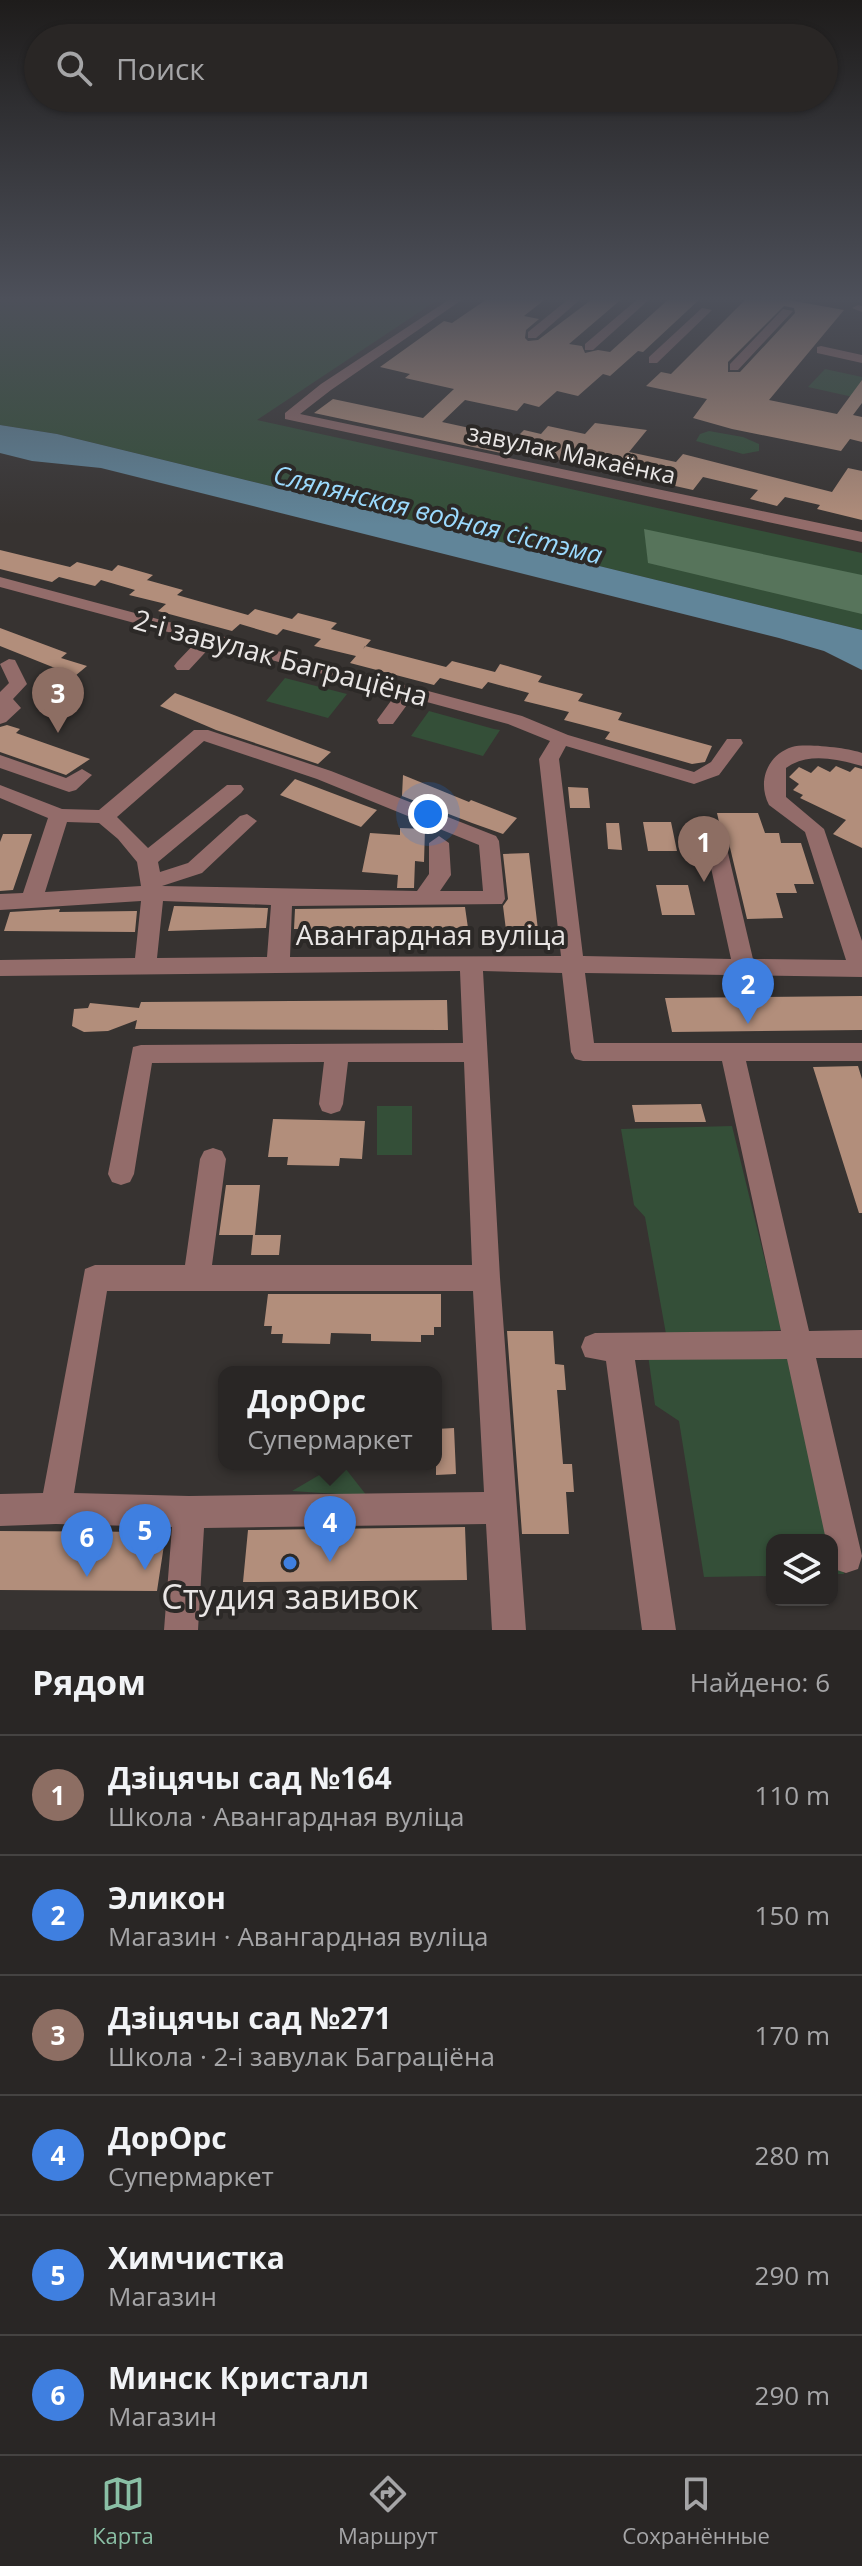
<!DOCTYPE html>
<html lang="ru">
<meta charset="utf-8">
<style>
body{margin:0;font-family:"Open Sans",sans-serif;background:#312e2d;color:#f1f3f6}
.controls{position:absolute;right:24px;bottom:24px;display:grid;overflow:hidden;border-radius:16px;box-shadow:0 2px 6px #0004}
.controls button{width:72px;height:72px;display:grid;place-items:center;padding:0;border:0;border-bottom:2px solid #454342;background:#292625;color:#f1f3f6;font:40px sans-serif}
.you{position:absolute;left:428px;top:814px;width:28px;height:28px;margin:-20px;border:6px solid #fff;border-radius:50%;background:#1a73e8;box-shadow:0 0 0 12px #1a73e833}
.badge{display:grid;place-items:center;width:52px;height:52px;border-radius:50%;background:#8abfa5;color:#fff;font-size:26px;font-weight:700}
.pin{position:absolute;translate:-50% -66px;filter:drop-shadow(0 2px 4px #0008)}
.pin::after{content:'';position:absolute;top:42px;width:28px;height:24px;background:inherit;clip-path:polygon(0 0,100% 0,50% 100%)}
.popup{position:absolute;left:218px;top:1366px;width:224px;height:104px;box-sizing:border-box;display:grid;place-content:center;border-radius:16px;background:#292625;filter:drop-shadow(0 2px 6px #0005);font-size:26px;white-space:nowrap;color:#a5a5a7}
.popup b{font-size:30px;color:#f1f3f6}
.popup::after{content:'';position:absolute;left:50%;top:100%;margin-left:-16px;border:16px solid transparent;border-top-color:#292625}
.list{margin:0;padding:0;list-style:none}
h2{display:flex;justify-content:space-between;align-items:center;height:104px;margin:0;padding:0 32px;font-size:34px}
h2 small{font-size:26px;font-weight:400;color:#a5a5a7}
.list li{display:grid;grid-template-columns:52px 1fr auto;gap:24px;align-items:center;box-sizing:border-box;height:120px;padding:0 32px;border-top:2px solid #454342}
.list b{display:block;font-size:30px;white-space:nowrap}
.list p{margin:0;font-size:26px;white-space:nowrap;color:#a5a5a7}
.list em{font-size:26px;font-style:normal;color:#a5a5a7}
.icon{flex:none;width:44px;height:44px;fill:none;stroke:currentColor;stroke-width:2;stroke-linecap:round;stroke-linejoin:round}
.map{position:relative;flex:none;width:862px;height:1630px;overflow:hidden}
.search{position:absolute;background:#292625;box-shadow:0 2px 6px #0004;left:24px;right:24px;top:24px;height:88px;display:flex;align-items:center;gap:20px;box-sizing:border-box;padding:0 28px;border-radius:44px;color:#a5a5a7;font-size:30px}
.sheet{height:824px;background:#292625}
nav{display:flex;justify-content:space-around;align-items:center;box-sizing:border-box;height:112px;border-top:2px solid #454342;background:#292625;font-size:22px;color:#a5a5a7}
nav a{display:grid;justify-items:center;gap:4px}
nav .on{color:#8abfa5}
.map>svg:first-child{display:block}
</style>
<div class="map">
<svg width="862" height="1630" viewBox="0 0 862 1630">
<rect width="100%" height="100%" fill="#373331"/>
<!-- green -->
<path fill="#344f38" d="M0,297H442L257,420L862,553V630L57,434L0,425Z
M825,369L862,377V399L808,387Z
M709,431L743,437L759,444V451L743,454L696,441L700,434Z
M285,678L347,694L328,718L266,701Z
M429,711L494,729L500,730L483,756L411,736Z
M377,1106H412V1155H377Z
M732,1126L782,1330L666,1334L645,1217L634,1205L621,1129Z
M793,1352L844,1574H832V1540H772V1576L704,1577L679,1421L655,1405L648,1355Z
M338,1464H342L367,1496L292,1491Z"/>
<!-- forest -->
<path fill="#57745b" d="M644,529L862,575V614L648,563Z"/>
<!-- water -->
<path fill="#618599" d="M0,425L57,434L862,630V670L824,651L779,638L101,468L32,461L0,453Z"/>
<!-- building -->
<path fill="#b28e7b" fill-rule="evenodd" d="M490,297H548L524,316L539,319L526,330L525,338L528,341L538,340L595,297H624L569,344L582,346L585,353L598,350L610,352L671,297H702L643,352L638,351L610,376L603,374L578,396L557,391L539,407L524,403L517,411L465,400L442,422L516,438L501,453L314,413L333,399L423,418L454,389L405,378L410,374L380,367L444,321L452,323Z
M748,297H772L844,310L769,400L837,414L862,380V403L853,415L862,417V442L850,439L841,451L732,429L693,418L707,399L646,386L661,372L671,374ZM784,306L794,308L795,313L740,372H728V362Z
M595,423L647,430L629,452L676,462L683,454L832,492L848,468L862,471V520L817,509L820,505L785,497L777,506L750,499L758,490L703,477L693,490L506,448L524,430L541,434L548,426L585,434Z
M0,550L70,567L77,562L112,571L118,565L153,575L135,590L101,580L95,586L59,577L52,582L0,569Z
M147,580L183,590L177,595L248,615L255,609L292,619L298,613L337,623L321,639L283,629L277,635L240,624L232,631L158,611L166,604L129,595Z
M0,628L67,653L61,658L87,666L75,676L0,646Z
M331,629L371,640L363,649L365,646L446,667L452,661L495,672L500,664L542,676L538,682L583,694L578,701L622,713L618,720L712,746L705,762L692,764L605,739L610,732L564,720L569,712L524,701L529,693L488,682L482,689L440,678L434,685L350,663L356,656L314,646Z
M175,693L234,715L331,752L318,764L216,730L160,706Z
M7,725L20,729L16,733L90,759L66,775L0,752V727Z
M818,766L830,772L836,766L850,772L855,767L862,769V848L833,834L846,820L800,798L803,795L793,790L799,784L789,777L799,767L811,773Z
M403,775L469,802L471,800L517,818L503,834L472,823L402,796Z
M295,779L353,801L377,810L361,827L280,795Z
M568,787L588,788L590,808H570Z
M717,813H758L765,833H779L781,843H801L814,884H794L797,893H776L783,918L747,919L727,835L721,831Z
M643,822H671L677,851H648Z
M606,823H619L622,850L608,849Z
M400,828L425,829L424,862L415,861L414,888H397L398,875L362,872L370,833L400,835Z
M3,834H32L13,890L0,891V842Z
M529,853L538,930H506L503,906L508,899L503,854Z
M656,885H688L695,915H662Z
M174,906L268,908L266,928L168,931Z
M465,907L468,928L294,929L295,909Z
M60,909L59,912L137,911L135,932L4,931L10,912Z
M862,996V1030L672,1032L665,998Z
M447,1000L448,1030L135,1029L137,1020L108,1031L84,1032L72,1026L74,1009L88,1008L90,1003L139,1008L141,1002Z
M858,1066L862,1079V1213H859L813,1067Z
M701,1104L706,1122H635L632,1105Z
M273,1119L365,1121L362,1159L340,1158L339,1166L287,1165L288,1157H268Z
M226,1185H260L255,1235H281L279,1255H251L253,1235H219Z
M268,1294H441V1327H434V1335H421V1342L371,1341V1334L331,1333L330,1344L282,1343L283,1334H271L272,1326H264Z
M507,1331H553L555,1364L564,1365L566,1390H557L563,1464H572L574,1492H566L569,1534H522Z
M454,1428L456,1474L436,1475V1429Z
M465,1527L467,1580L243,1582L248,1530Z
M0,1531L166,1532L157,1591L0,1590Z"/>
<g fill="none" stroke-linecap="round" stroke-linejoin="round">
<!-- minor -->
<path fill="#936c6a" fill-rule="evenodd" d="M453,297H466L331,390L300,414L862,532V542L285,419V413L321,384Z
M571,297H583L536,338H528V332Z
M640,297H652L593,350H585V344Z
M858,305L862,306V312L852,308Z
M702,308L712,310L657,363H649V357Z
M783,309L793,311L738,370H730V364Z
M821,346L862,355V363L817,353V347Z
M0,577L522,716L568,735L694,772L711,762L727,739H741L743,743L719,775L694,784L566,746L559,759L583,956L731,959L704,836L714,829L724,836L753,959L846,960L805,832L769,805C757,782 767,755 792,747C805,743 849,748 862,753V766C837,759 808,752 786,768V797L824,829L862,941V977L585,973L594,1043H862V1061H746L809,1331L862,1330V1358H816L862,1556L858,1569L846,1573L834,1569L832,1540H826L787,1359L635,1360L676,1630H642L606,1361L585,1357L581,1347L585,1337L595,1333L781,1331L722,1061H583L575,1059L571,1052L562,973L483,971L500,1278L526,1630H492L486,1524L204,1528L198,1630H164L172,1527L56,1524L0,1526V1494L43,1493L85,1269L95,1265H185L200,1159L204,1151L213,1148L222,1151L226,1159L212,1265H472L464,1062H348L343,1104L340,1111L331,1114L322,1111L319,1104L324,1062L152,1063L134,1174L130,1182L121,1185L112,1182L108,1174L133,1047L141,1045L463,1043L460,971L0,976V960L135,958L141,901L0,910V894L23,893L48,818L0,798V785L62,809L99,810L194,730H208L331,771L496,836L499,841L505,899L502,904L292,906L290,957L561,956L539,759L550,741L508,724L412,698L393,724H379L377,720L396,694L213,644L189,670H177L174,666L177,662L198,640L0,587ZM204,741L317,779L479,845L483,891H440L451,875L449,843L439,836L429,843V874L417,891L162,886L202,873L257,821L247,814L240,816L188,863L160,872L158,862L241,793L244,789L241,785H227L148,848L117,817ZM67,822L99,823L118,839L137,862L141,886L45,892ZM163,901L271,905L267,957L157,958ZM107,1291H473L484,1492L189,1496L74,1493Z
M9,659L15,660L27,684L13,699L21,708L6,722L0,724V692L9,683L0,664Z
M0,755L66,778L82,769L92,775L76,790L69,792L0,768Z"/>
</g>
<!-- sky -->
<linearGradient id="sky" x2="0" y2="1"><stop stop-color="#1e1c1b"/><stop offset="0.57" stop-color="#4d505a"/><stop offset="1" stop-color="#4d505a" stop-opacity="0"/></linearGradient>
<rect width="862" height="525" fill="url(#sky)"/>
<!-- markers -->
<circle fill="#3f7fe0" stroke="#2c2927" stroke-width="3" cx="290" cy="1563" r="8"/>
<g text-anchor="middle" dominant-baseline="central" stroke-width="8" stroke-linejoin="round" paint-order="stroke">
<!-- far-street labels -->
<g font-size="24" fill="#e9e6e5" stroke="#2c2927">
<text transform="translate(572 453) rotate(12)">завулак Макаёнка</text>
</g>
<!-- far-water labels -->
<g font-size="26" font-style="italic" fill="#9bdafe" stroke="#2c2927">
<text transform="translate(438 514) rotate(14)">Сляпянская водная сістэма</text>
</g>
<!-- street labels -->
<g font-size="28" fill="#e9e6e5" stroke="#2c2927">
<text transform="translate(281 657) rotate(15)">2-і завулак Баграціёна</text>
<text x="431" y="934">Авангардная вуліца</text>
</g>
<!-- near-poi labels -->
<g font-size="34" fill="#e9e6e5" stroke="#2c2927">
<text x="290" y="1596">Студия завивок</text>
</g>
</g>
</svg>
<div class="controls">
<button><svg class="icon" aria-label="layers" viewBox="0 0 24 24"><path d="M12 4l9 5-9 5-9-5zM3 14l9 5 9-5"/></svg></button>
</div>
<div class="you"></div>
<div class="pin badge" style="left:704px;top:882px;background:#8d6e63">1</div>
<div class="pin badge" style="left:748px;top:1024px;background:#3f7fe0">2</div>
<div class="pin badge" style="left:58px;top:733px;background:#8d6e63">3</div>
<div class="pin badge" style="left:330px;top:1562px;background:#3f7fe0">4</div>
<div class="popup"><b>ДорОрс</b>Супермаркет</div>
<div class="pin badge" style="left:145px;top:1570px;background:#3f7fe0">5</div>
<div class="pin badge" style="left:87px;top:1577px;background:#3f7fe0">6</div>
<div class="search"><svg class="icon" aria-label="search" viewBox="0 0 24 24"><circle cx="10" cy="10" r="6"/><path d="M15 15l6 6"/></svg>Поиск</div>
</div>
<section class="sheet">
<h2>Рядом<small>Найдено: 6</small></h2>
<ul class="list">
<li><span class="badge" style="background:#8d6e63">1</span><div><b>Дзіцячы сад №164</b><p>Школа · Авангардная вуліца</p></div><em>110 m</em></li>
<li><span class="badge" style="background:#3f7fe0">2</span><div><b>Эликон</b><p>Магазин · Авангардная вуліца</p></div><em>150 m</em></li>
<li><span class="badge" style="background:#8d6e63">3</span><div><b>Дзіцячы сад №271</b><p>Школа · 2-і завулак Баграціёна</p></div><em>170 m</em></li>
<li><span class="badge" style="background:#3f7fe0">4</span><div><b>ДорОрс</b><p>Супермаркет</p></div><em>280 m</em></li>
<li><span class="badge" style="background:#3f7fe0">5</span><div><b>Химчистка</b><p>Магазин</p></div><em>290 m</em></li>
<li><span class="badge" style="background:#3f7fe0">6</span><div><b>Минск Кристалл</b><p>Магазин</p></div><em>290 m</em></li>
</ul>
</section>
<nav>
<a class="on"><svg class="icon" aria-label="map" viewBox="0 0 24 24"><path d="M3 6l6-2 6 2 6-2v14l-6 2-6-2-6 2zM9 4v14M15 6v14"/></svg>Карта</a>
<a><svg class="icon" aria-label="directions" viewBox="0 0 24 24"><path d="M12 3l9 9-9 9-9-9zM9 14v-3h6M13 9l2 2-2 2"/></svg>Маршрут</a>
<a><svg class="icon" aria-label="saved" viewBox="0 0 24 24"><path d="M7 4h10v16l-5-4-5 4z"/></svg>Сохранённые</a>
</nav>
